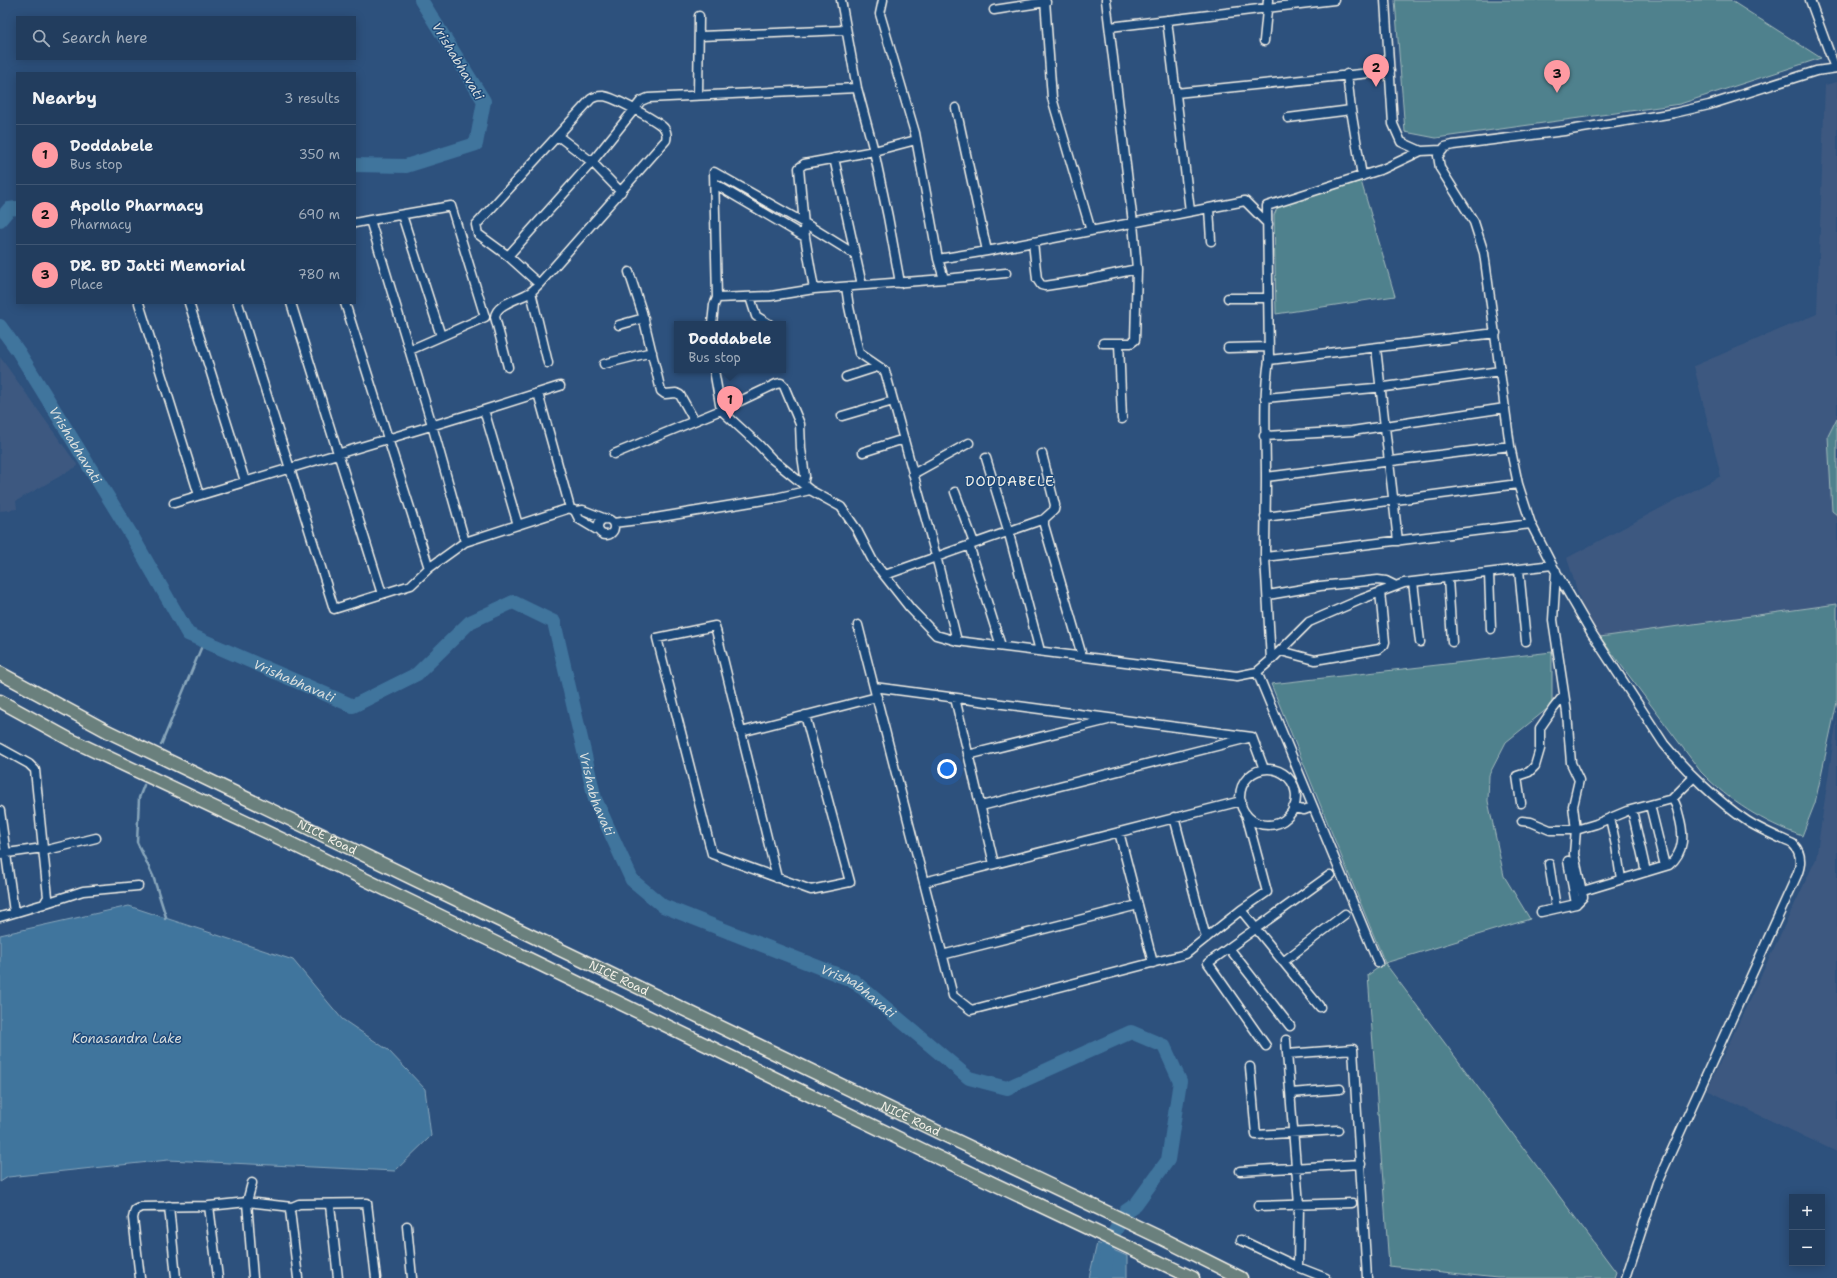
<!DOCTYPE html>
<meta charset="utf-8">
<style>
body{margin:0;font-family:"Shantell Sans",sans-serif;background:#2e4867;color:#f1f3f6}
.controls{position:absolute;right:12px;bottom:12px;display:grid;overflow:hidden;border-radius:0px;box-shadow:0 2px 10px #0003}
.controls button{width:36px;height:36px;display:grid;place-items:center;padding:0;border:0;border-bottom:1px solid #3f5673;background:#223d5e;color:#f1f3f6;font:20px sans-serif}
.you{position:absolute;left:947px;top:769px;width:14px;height:14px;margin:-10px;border:3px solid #fff;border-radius:50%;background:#1a73e8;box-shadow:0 0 0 6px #1a73e833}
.badge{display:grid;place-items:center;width:26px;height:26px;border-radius:50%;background:#ff9aa2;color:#111;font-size:13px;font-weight:700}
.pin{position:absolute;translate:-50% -33px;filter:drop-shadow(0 1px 2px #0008)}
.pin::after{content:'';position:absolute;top:21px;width:14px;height:12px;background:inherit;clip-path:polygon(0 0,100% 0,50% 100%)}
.popup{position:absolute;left:674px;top:321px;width:112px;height:52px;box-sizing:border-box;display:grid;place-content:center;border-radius:0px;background:#223d5e;filter:drop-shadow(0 1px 3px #0005);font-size:13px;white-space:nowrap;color:#a2aebc}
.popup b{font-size:15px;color:#f1f3f6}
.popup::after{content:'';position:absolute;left:50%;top:100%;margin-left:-8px;border:8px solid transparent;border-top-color:#223d5e}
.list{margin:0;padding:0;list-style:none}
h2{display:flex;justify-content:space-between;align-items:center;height:52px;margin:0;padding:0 16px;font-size:17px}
h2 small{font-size:13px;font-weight:400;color:#a2aebc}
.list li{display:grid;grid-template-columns:26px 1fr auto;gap:12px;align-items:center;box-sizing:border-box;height:60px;padding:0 16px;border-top:1px solid #3f5673}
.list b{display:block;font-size:15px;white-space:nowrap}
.list p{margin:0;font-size:13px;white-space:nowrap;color:#a2aebc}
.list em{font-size:13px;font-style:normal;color:#a2aebc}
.icon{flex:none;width:22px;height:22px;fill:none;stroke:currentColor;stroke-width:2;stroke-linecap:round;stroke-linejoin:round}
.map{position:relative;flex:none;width:1837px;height:1278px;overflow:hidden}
.search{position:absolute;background:#223d5e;box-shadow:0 2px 10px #0003;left:16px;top:16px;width:340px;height:44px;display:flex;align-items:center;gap:10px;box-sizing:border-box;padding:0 14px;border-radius:0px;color:#a2aebc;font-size:15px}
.panel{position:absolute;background:#223d5e;box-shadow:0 2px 10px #0003;left:16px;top:72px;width:340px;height:232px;border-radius:0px}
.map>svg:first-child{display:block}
</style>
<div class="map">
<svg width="1837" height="1278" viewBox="0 0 1837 1278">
<rect width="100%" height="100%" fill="#2d517d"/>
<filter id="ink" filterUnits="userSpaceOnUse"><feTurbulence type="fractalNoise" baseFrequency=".025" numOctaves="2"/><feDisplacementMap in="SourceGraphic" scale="8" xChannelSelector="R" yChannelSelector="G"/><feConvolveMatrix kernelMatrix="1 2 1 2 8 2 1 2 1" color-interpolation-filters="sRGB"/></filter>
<g filter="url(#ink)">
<!-- built -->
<path fill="#3e5980" d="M1837,82V604L1600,637L1583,609L1567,558L1721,476L1694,366L1817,314L1825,85Z
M0,357L78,466L16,501L17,509L0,511Z
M1837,718V1152L1707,1090L1816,859Z"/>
<!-- green -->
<path fill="#4f818d" stroke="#a2b9ba" d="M1395,0H1730L1821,58L1680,104L1436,138L1405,132Z
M1361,181L1395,296L1276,314L1274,215L1278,206Z
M1837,418V515L1832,511L1828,436Z
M1837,604V702L1815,803L1802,836C1763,822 1730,802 1701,772L1600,637Z
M1552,652V705L1506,742L1489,775L1488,801L1504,876L1530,919L1385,963L1616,1272L1614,1278H1497L1389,1266L1368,975L1385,963L1271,684Z"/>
<!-- water -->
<path fill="#40749d" stroke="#88a6bb" d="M129,906L293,960L342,1019L388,1050L425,1089L431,1136L395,1171L168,1160L8,1177L0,1182V935Z
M1097,1243L1127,1256V1278H1089Z"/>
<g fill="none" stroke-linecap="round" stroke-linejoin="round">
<!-- stream -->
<path stroke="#88a6bb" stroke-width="2.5" d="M161,745L204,641
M144,785L139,798L137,842L153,876L166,917L165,919"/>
<!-- river -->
<g stroke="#40749d" stroke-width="14">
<path d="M355,165L406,166L476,144L484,101L421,0"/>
<path d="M0,220L9,209L17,208"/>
<path id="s1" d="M0,326L18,351L132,536L188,634L353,706L417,674L470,622L513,602L554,622L595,799L632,880L663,906L854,981L969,1078L1007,1088L1131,1032L1164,1046L1180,1081L1168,1160L1136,1204L1126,1211L1108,1244L1104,1278"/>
</g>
<!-- minor casing -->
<g stroke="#f4f1e8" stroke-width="11">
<path id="minor" d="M841,0L857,88L874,151L888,217L900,283
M883,0L880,14L915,133L938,259
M1045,0L1052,98L1091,231
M1385,0L1393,124L1401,142L1421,151L1441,150
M1810,0L1835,68
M994,10L1046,2
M1167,20L1190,211
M1110,27L1334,0
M700,36L846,30
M1264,41L1268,0
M1347,74L1351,110L1362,176
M1176,93L1390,71
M698,95L699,16
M956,108L987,251
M1288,118L1351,110
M558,136L592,162L621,192
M834,158L862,285
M715,184L805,237
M1209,208L1211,241
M402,215L441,336
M370,220L451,206L485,317L410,350
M355,223L370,220L432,425L465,542
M1033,242L1037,279L1041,285L1045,286L1090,279L1137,269
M508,256L592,162L641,101L648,98L857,88
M629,272L642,312L661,391L665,394L676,393L680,395L694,420
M944,279L1006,273
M846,287L849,307L859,353L881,368
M814,289L805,237L799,168L804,164L874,151L916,140
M531,292L548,363
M750,297L756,316L769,324
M717,298L771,296L814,289L944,279L938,259L987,251L1245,201L1268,224
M1228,298H1268
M139,303L199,495
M189,303L245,481
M238,303L334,609L411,585L429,568L465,542L570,508L575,511
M291,303L382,594
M345,303L429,568
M712,324L714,305L717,298L714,172L806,224L856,255
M619,325L644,318
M1103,343H1131L1135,340L1137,269L1133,223L1106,0
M1119,343L1122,419
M1228,348L1269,347
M1376,348L1398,541
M1269,360L1496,333
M604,364L652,352
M508,367L495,317C496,304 519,299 529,293C533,291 536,287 539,284L666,140C667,136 667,132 664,128C656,120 614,97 603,96C599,96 594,97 591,99L476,225L478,234L508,256L539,284
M714,370L721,410L759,445L772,459L810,490L841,507L857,530L873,561L910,608L936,635L957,641L1237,676L1257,672L1271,660L1309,622L1362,599L1404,583L1552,565
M846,377L877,367L885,371L936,556L957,641
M538,393L570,508
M1265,398L1385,387L1500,371
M484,410L560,386
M842,416L893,401
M1264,436L1352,431L1505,408
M863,452L904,439
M614,454L721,410L776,384L781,383L784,386L800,424L801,449L805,476L803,484
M1042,454L1055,505L1054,510L1044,519V525L1082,656
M986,458L1008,530L1040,651
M913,474L969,443
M1266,477L1510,446
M955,492L974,543
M174,503L484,410L518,525
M1265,517L1518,484
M598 527a8 8 0 1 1 16 0a8 8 0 1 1-16 0Z
M613,523L655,518L776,498L810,490
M599,531L579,519L575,511L583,510L606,519
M969,545L1001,646
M1265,557C1265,530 1266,503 1266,477C1266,437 1263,399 1269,360L1267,206L1383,169L1421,151
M1519,570L1526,641
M1489,573L1491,629
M885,575L1044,519
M1448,578L1452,642
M1413,582L1420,642
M1268,595L1320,586L1378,580L1386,581L1396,586
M858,625L953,996L971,1010L1186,954L1241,910L1267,892L1246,814
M1281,651L1315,660L1379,649L1384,645L1385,642L1380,592
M1271,660L1265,557L1531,524
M1257,672L1378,963
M874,687L1252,737
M955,698L994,864
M741,732L877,697
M0,748L29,764L35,770L48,897L44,904L0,917
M968,755L1108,720
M1240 797a28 28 0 1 1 56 0a28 28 0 1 1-56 0Z
M1521,803L1517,776L1529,772L1535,766L1540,749V728L1553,709L1564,695
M1650,805L1665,866
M981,806L1252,737L1264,769
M1293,808L1304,810L1312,807
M1632,810L1646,872
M0,811L14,912
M1174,817L1206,938
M1610,818L1616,846L1621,879
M1522,821L1531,822L1550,830H1576L1596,824L1627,811L1672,799L1694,777
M1119,832L1153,963
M43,851L96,838
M0,854L43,848
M1568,861L1576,904
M1549,864L1556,908
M777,878L715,626L657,638L712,854L811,890L850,882L805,715
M924,882L1241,801
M1583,891L1669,865C1685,852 1684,834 1679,816C1677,810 1677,804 1672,799
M46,903L83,891L138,886
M1241,910L1320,1007
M1541,912L1576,904L1583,897L1574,854L1576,830L1573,806L1579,780L1571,763L1567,713L1553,620L1556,571
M1229,948L1290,1026
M942,955L1138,905
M1283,962L1345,914
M1286,1040L1299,1205L1298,1267
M1266,1046L1208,963L1330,875
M1287,1054L1353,1049L1367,1278
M1250,1067L1256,1135L1338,1130
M1291,1093L1340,1089
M1240,1171L1361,1164
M252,1183L247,1202L253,1278
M330,1205L338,1278
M169,1206L176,1278
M209,1206L218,1278
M1258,1206L1352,1203
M407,1226L412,1278
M1241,1240L1298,1267L1326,1278
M140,1278L133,1218L135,1210L141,1207L209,1206L247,1202L292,1207
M298,1278L290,1210L292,1207L299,1204L367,1203L376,1278
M1626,1278L1657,1183L1797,875C1801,865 1802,853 1793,844C1778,837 1761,830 1747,821C1717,801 1686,771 1664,744L1591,632L1552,565L1531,524L1518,484L1510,446L1484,253L1474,222L1440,168L1438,156L1445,147L1453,145L1564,131L1674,113L1709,105L1816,71L1837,68"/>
</g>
<!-- highway casing -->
<g stroke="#f4f1e8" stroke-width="15">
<g id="highway">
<path id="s2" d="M0,673L107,731L938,1132L1161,1238L1241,1278"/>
<path d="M0,701L69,739L294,845L933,1155L1193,1278"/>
</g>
</g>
<!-- minor -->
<use href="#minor" stroke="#1f4a7a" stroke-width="8"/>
<!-- highway -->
<use href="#highway" stroke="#6a807d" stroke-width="12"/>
</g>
</g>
<g text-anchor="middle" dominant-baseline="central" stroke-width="3" stroke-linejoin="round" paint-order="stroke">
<!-- street labels -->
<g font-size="12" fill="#f4f1e8" stroke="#1f4a7a">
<text stroke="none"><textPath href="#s2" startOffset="366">NICE Road</textPath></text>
<text stroke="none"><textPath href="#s2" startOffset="690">NICE Road</textPath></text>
<text stroke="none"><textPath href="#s2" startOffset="1014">NICE Road</textPath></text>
</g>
<!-- water labels -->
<g font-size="13" font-style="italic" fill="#d9dedd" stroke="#1f4a7a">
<text transform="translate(458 61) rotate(59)">Vrishabhavati</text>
<text stroke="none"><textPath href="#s1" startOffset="141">Vrishabhavati</textPath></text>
<text stroke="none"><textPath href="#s1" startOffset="477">Vrishabhavati</textPath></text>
<text stroke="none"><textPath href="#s1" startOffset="957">Vrishabhavati</textPath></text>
<text stroke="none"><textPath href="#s1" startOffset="1305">Vrishabhavati</textPath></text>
<text x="127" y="1038">Konasandra Lake</text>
</g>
<!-- quarter labels -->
<g font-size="14" letter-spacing="1" fill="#f4f1e8" stroke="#1f4a7a">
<text x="1010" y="481">DODDABELE</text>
</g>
</g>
</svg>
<div class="controls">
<button>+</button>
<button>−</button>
</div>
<div class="you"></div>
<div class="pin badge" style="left:730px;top:419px">1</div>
<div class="popup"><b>Doddabele</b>Bus stop</div>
<div class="pin badge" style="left:1376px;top:87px">2</div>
<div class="pin badge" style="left:1557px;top:93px">3</div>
<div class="search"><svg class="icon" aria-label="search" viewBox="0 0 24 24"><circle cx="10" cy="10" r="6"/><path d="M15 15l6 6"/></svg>Search here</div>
<section class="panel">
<h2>Nearby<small>3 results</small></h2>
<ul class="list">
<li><span class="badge">1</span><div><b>Doddabele</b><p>Bus stop</p></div><em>350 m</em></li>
<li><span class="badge">2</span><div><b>Apollo Pharmacy</b><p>Pharmacy</p></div><em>690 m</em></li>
<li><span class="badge">3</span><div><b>DR. BD Jatti Memorial</b><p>Place</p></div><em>780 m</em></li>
</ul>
</section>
</div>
